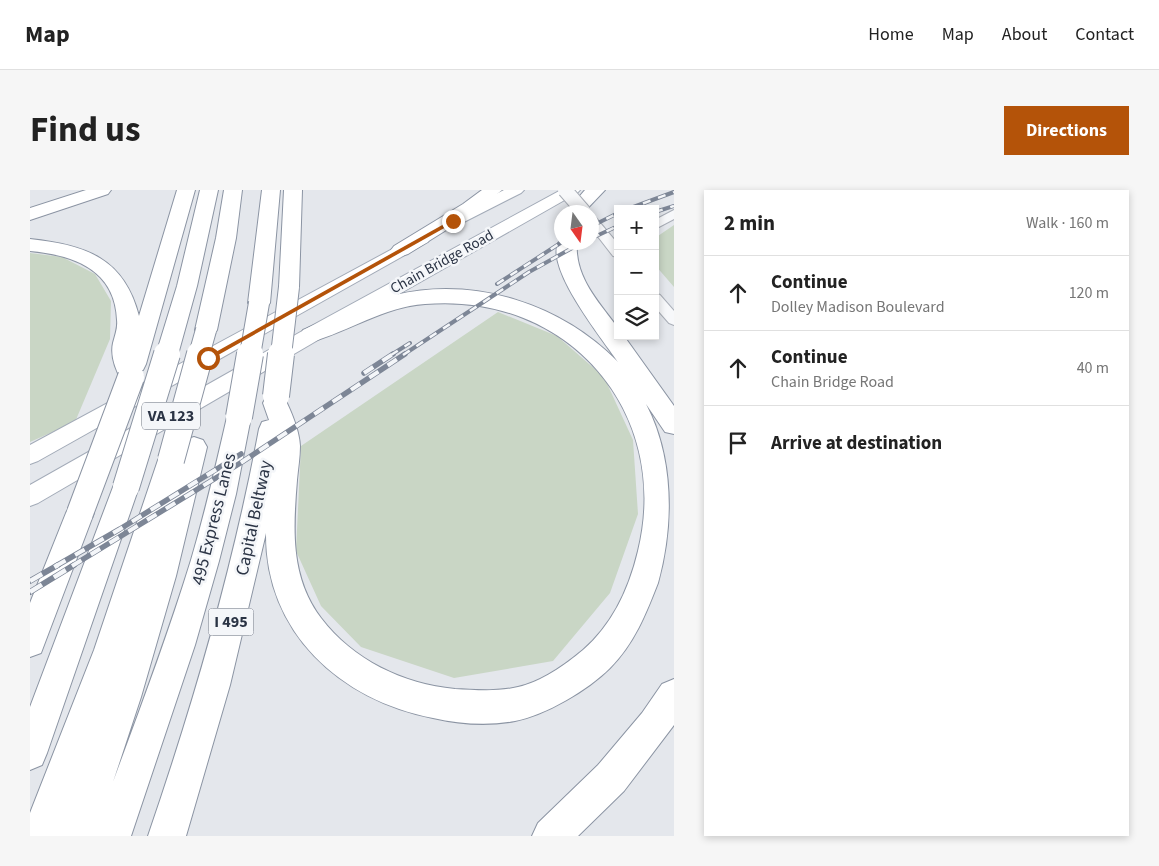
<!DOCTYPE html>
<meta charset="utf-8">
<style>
body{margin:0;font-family:"Source Sans 3",sans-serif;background:#f6f6f6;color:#222}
.controls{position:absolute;right:15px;top:15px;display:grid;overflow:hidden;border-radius:0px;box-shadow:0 2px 8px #0003}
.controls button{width:45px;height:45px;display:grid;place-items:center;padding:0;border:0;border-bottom:1px solid #e0e0e0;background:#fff;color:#222;font:25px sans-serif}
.compass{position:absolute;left:524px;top:15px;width:45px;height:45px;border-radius:50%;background:#fff;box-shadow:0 2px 8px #0003;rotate:166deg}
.stop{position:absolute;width:15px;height:15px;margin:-11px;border:4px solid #b45309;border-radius:50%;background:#fff}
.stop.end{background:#b45309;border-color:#fff;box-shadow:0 1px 5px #0008}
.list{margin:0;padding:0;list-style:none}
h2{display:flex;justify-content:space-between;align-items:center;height:65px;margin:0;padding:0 20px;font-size:21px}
h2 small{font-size:16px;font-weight:400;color:#767676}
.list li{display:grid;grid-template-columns:32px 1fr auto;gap:15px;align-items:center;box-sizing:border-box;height:75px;padding:0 20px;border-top:1px solid #e0e0e0}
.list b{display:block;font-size:19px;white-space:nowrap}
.list p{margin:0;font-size:16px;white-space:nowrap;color:#767676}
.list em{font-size:16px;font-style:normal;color:#767676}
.icon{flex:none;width:28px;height:28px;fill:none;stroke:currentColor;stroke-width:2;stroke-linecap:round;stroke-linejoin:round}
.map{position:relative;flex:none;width:644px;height:646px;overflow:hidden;border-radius:0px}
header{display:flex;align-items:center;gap:30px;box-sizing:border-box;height:70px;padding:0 25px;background:#fff;border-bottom:1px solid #e0e0e0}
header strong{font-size:24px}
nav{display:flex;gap:28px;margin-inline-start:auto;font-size:18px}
.intro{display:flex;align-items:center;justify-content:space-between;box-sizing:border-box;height:120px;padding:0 30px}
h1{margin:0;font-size:35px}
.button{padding:12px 22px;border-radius:0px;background:#b45309;color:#fff;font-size:18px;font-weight:700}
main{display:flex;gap:30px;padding:0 30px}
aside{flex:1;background:#fff;border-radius:0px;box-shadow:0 2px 8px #0003}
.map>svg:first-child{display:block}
</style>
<header>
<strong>Map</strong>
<nav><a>Home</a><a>Map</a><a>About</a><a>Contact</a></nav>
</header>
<div class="intro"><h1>Find us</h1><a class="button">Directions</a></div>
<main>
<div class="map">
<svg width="644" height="646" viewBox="0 0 644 646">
<rect width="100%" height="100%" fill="#e4e7ec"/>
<!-- green -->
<path fill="#c9d6c5" d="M644,35V97L625,75V48Z
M0,63L32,67L65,84L81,111L80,149L45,232L0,252Z
M468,122L527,146L574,187L603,250L608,324L580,403L523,471L424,488L331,457L291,416L266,361L271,256Z"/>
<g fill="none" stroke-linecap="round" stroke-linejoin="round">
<!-- minor casing -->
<g stroke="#a9aeb7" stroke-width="2">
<path id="minor" d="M644,20V29L625,39V30Z
M562,27L566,28L588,54V67L583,66L562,39Z
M625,103L630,105L644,121V135L639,133L625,117Z"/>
</g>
<!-- major casing -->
<g stroke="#a3abb8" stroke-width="2">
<path id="major" d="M474,0H494L491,3L428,35H416L414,32L416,29Z
M531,0H550L547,3L288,150L8,313L0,316V295L274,140Z
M392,43L398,44L400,48L398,52L8,271L0,274V255Z"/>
</g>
<!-- highway casing -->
<g stroke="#8b94a3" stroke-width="2">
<path id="highway" d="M56,0H81L78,4L0,30V18Z
M147,0H165L116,174L113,180L110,181L113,187L109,193L101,195L93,193C86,181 80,166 83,153C85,145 88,138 87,130C85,79 43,65 0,61V49C56,55 94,68 109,126Z
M170,0H188L167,96L149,161L146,166L138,169L130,166L127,161L147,96Z
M194,0H212L206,48L187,140L184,145L176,147L168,145L165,140L186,48Z
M232,0H250L240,113L236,118L229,120L222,118L218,113Z
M254,0H272L269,97L266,102L259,103L252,102L249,97Z
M452,0H472L445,22L378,64L371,66L364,64L361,60L364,56L433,14Z
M555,0H575L554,22H536Z
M532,48V52H547C544,87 569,112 588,138V146H594L644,216V244L635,242L616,214C644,268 644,335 628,393C616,424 604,454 580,478C558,500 516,525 485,531C459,536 429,534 403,528C310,510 235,442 236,343L200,495L156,646H118C164,512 203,378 229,239L232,232L239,230L233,213L236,207L245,204L254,207C261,221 269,239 270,256C270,267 268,279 267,290C263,339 260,387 291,428C323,470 373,494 425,499C445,500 468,502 488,497C511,492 535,475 553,460C582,435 599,399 608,361C642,222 538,102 395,114C353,117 320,141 281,152L273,150L270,145L273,140C303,127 333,112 365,105C445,86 531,114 588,172C574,151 507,69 532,48Z
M209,218L218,220L221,227L206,304L189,371L165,455L101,646H28L36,625L28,646H0V623L64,460L128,270L132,263L141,260L150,263L155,250L164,247L173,250L177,257L146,386L111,507L83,592C110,519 138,445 161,370C175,323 186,275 197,227L200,220Z
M96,286L105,289L109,297L17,563L12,575L0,580V517L83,297L87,289Z
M50,311L60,315L64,323L11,463L0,467V413L36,323L40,315Z
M644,489V535L594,601L548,646H502L508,633L568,575L612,523L632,494Z"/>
</g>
<!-- minor -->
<use href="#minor" fill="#f7f8fa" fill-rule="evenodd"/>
<!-- major -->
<use href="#major" fill="#fff" fill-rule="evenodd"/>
<!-- highway -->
<use href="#highway" fill="#fff" fill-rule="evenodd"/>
<!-- rail-far2 casing -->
<g stroke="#7d8696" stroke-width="4">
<path id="rail-far2" d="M598,19L644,2
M625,22L644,16
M562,36L588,23
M562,48L588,36
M467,94L532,52
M361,165L380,153
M373,165L499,82L553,52"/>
</g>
<!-- rail-far1 casing -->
<g stroke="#7d8696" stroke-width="5.5">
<path id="rail-far1" d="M334,183L363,164
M26,376L90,339L211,264
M42,376L212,272L375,164"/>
</g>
<!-- rail casing -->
<g stroke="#7d8696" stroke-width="6">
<path id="rail" d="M0,391L28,375
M0,402L44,375"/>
</g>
<!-- rail-far2 -->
<use href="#rail-far2" stroke="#f4f6f9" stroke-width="2.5" stroke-dasharray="8" stroke-linecap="butt"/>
<!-- rail-far1 -->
<use href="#rail-far1" stroke="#f4f6f9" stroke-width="4" stroke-dasharray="11" stroke-linecap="butt"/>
<!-- rail -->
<use href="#rail" stroke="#f4f6f9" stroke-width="4.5" stroke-dasharray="14" stroke-linecap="butt"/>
<!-- minor-bridge casing -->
<g stroke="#a9aeb7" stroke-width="16" stroke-linecap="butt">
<path id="minor-bridge" d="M535,0L554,22"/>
</g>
<!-- highway-bridge-far1 casing -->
<g stroke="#8b94a3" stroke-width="22" stroke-linecap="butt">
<path id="highway-bridge-far1" d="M137,165L138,161
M169,165L176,140
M220,165L229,113
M251,165L259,97"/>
</g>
<!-- highway-bridge casing -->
<g stroke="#8b94a3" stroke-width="28" stroke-linecap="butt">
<path id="highway-bridge" d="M246,206L251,164
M209,227L220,164
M141,270L170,164
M96,297L137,164
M50,323L101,187"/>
</g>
<!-- minor-bridge -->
<use href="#minor-bridge" stroke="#f7f8fa" stroke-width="14"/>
<!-- highway-bridge-far1 -->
<use href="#highway-bridge-far1" stroke="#fff" stroke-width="20"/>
<!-- highway-bridge -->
<use href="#highway-bridge" stroke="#fff" stroke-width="26"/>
</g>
<!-- route -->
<path fill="#b45309" d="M423,29L425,32L181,169L175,168Z"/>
<g text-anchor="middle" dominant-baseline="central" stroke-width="5" stroke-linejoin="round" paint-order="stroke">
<!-- far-street labels -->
<g font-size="15" fill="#2b3445" stroke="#f4f6f9">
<text transform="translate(412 72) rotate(-29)">Chain Bridge Road</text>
</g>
<!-- shield labels -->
<g fill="#f4f6f9" stroke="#676e7b" stroke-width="1">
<rect x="112" y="212.5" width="58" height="27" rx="4"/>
<rect x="178.5" y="418.5" width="45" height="27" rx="4"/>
</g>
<g font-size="16" font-weight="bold" fill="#2b3445">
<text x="141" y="226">VA 123</text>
<text x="201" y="432">I 495</text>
</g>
<!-- street labels -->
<g font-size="18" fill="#2b3445" stroke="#f4f6f9">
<text transform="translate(224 328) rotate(-78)">Capital Beltway</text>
<text transform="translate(184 329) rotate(-76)">495 Express Lanes</text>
</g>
</g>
</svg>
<div class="controls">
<button>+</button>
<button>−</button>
<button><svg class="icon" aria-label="layers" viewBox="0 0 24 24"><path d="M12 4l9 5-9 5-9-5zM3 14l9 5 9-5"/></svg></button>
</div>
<svg class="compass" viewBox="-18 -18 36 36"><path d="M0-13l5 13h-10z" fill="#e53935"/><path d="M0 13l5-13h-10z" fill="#767676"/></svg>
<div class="stop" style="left:178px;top:168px"></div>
<div class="stop end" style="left:423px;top:31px"></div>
</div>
<aside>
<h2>2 min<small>Walk · 160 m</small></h2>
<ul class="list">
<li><svg class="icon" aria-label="ahead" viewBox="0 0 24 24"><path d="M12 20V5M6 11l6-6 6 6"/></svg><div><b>Continue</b><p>Dolley Madison Boulevard</p></div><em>120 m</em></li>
<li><svg class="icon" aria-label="ahead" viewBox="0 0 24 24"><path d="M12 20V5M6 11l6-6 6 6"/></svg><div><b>Continue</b><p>Chain Bridge Road</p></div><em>40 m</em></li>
<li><svg class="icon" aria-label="arrive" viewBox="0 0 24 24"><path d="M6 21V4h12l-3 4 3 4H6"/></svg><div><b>Arrive at destination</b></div></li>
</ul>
</aside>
</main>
